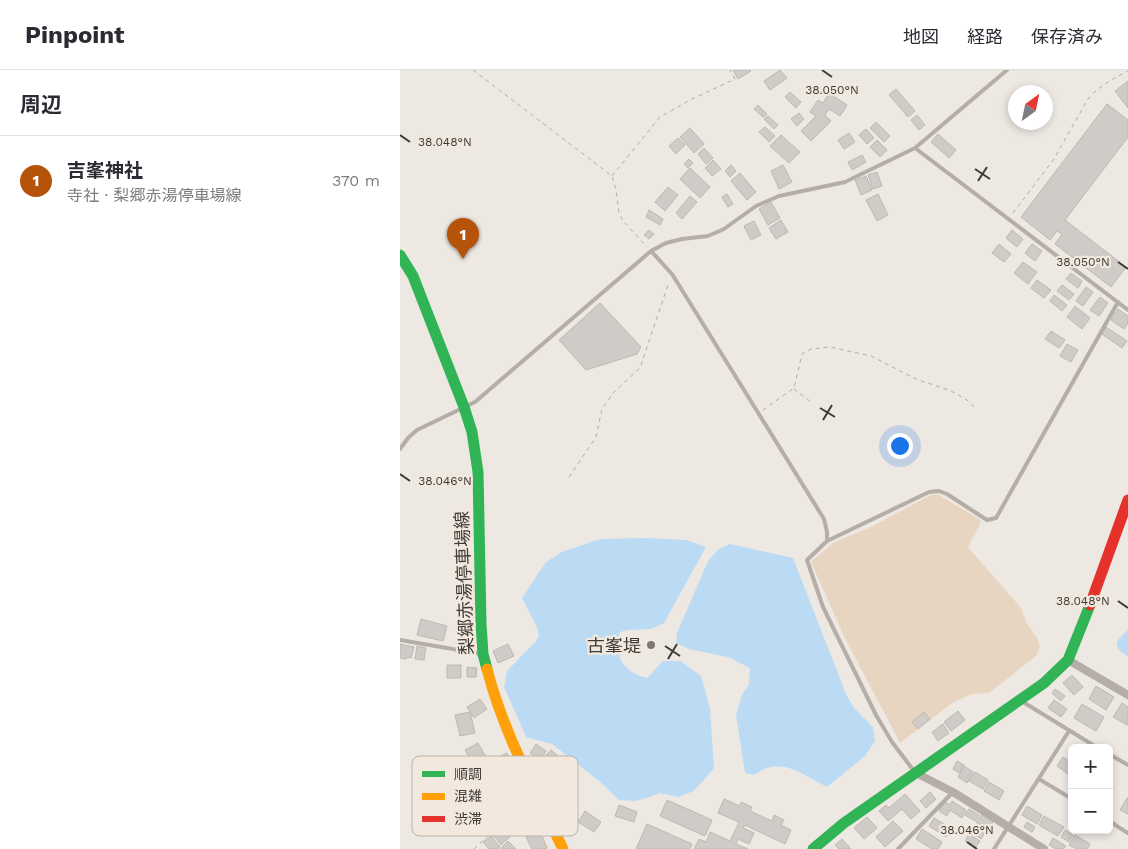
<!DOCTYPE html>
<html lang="ja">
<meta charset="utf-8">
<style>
body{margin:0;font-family:"Work Sans","Noto Sans JP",sans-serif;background:#f2f2f3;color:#2b2b33}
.controls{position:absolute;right:15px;bottom:15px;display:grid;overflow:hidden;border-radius:8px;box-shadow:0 2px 8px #0003}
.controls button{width:45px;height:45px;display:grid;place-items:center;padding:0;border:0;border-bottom:1px solid #e1e1e2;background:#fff;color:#2b2b33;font:25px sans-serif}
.compass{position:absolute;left:608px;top:15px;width:45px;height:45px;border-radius:50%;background:#fff;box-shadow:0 2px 8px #0003;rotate:33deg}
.you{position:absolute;left:499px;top:375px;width:18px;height:18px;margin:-12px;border:4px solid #fff;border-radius:50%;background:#1a73e8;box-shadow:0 0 0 8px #1a73e833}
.badge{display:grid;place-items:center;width:32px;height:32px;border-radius:50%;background:#b45309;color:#fff;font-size:16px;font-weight:700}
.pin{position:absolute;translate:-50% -41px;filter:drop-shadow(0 1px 2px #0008)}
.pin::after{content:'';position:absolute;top:26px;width:18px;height:15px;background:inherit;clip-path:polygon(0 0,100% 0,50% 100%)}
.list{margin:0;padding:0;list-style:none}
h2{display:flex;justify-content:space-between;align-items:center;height:65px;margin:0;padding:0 20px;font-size:21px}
h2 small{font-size:16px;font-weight:400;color:#7c7c81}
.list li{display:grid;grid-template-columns:32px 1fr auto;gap:15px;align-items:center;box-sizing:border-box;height:90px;padding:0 20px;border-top:1px solid #e1e1e2}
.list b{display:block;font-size:19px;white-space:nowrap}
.list p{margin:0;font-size:16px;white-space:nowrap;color:#7c7c81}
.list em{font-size:16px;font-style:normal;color:#7c7c81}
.map{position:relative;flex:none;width:728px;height:779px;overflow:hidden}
header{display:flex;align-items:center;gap:30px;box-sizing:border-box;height:70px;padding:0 25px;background:#fff;border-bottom:1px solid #e1e1e2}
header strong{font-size:24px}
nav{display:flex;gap:28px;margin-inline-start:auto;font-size:18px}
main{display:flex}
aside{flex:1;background:#fff}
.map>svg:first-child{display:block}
</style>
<header>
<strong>Pinpoint</strong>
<nav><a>地図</a><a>経路</a><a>保存済み</a></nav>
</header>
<main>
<aside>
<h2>周辺<small></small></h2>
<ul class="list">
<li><span class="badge">1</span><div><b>吉峯神社</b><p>寺社 · 梨郷赤湯停車場線</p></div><em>370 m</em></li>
</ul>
</aside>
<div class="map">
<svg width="728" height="779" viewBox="0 0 728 779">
<rect width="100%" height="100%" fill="#ede8e2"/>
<!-- green -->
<path fill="#e8d5c1" d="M537,424L581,450L580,454L568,477L621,538L627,554L637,568L640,577L636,586L589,623L572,624L552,633L500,673L444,566L411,492L433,473L473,456L531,425Z"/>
<!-- water -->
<path fill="#bbdbf4" d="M245,468L286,470L306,477L264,553L251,559L228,560L220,562C216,578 217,592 232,602C236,605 242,606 247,608L263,591H280L301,606L310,638L314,698L294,721L278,727L260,723L252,726L236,731L219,730L199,711L152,674L126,667L104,617L107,601L136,571L139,565L137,557L122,528L146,492L162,482L200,469Z
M330,474L393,488L446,624L454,638L473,657L475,671L465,686L427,717C401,704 381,685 354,705L345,703L336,645L342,625L349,614L350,598L328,587L289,579L276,573L277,563L308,491L319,479Z
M728,560V586H727C711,576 716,571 728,560Z"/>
<!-- building -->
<path fill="#cfcbc6" stroke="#bcb8b3" d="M333,0H350L351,1L338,9Z
M380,0L387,8L370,20L364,11Z
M728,11V38L715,21Z
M496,19L515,41L508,47L489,25Z
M390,22L401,32L396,38L385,27Z
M429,23L447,35L440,46L429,39L425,45L431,51L411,71L401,61L416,46L410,42L418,30L423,33Z
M707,34L728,50V67L665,150L726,197L711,217L655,174L662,164L657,161L650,170L621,147Z
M358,35L367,44L363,47L354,39Z
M399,43L404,49L397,56L391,49Z
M517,45L525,55L519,60L511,50Z
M368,46L378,55L374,59L364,49Z
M476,52L490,66L484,72L470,58Z
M365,57L375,66L369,72L359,62Z
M290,58L304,74L294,83L280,67Z
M466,59L474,68L467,74L459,65Z
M449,63L455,72L444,79L438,70Z
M538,64L556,80L549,88L531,72Z
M381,65L400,82L389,93L370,76Z
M278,68L285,75L276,84L269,76Z
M477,70L487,80L480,87L470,77Z
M304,78L313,88L306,94L298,84Z
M462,85L466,92L452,100L448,92Z
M289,89L293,93L288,98L284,94Z
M313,90L321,99L312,106L305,98Z
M331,95L336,101L330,107L325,101Z
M383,95L392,112L379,119L371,101Z
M290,98L310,117L300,128L280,109Z
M477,102L482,116L473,119L468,105Z
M340,103L356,122L347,130L331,111Z
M466,106L472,120L461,125L455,110Z
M268,117L278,125L265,141L255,132Z
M327,124L333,134L328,137L322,127Z
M478,124L488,145L477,151L466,130Z
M290,126L297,132L282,149L276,143Z
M371,132L380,148L368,155L359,139Z
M249,140L263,149L260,155L246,147Z
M381,150L388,162L376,169L369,158Z
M354,151L361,165L351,170L344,156Z
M249,160L254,164L249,169L244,165Z
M612,160L623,169L617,177L606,168Z
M599,174L611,184L604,192L592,183Z
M632,174L642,181L635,191L625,183Z
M623,192L637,202L628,214L614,203Z
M671,203L682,211L678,218L666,209Z
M637,210L651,220L644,228L631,218Z
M662,215L674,224L669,230L657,221Z
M686,217L693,222L683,236L676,231Z
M654,225L667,235L662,241L650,231Z
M700,227L708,233L699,246L690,240Z
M200,233L241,277L237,284L186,300L159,270Z
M675,236L690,248L682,259L667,247Z
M718,239L728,246V253L724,259L711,250Z
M706,257L727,271L722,278L702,264Z
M651,261L665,270L659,278L645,269Z
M667,274L678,280L671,292L660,286Z
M21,549L47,556L43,571L17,565Z
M0,574L14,577L11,588L7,587L6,589L0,588Z
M108,574L114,586L98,593L93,581Z
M17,576L26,578L24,590L15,589Z
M47,595H61V608H47Z
M67,597L77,598L76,607H67Z
M672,605L683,617L674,625L663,613Z
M696,616L714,627L706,640L689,629Z
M655,619L665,626L661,631L652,623Z
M80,629L87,639L74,648L67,637Z
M654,630L667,639L661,647L648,638Z
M722,633L728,637V653L727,655L713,647Z
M682,634L704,647L696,661L674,648Z
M558,641L565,650L551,661L544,652Z
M70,642L75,663L60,666L55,645Z
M524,642L530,649L518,659L512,652Z
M543,654L549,663L538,671L532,662Z
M78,673L90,694L77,701L65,680Z
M136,674L146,681L141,689L130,683Z
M151,680L166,693L158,703L142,690Z
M107,683L121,712L106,719L93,690Z
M663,687L672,693V704L671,706L657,696Z
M557,691L564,695L559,703L553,699Z
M564,696L573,702L567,713L558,707Z
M575,702L588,710L583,719L569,711Z
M589,712L604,721L599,730L584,721Z
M530,722L536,729L526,738L520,731Z
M505,724L520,741L511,749L502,739L488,751L479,741L486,735L489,738Z
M727,728H728V744L720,740Z
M324,729L340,736L341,732L352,737L350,741L372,751L374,745L384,750L381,755L391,760L385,774L345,755L343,758L354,763L349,774L338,769L336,774L348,779H294L299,769L306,772L310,762L330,771L339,752L318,743Z
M267,730L312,750L305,766L260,746Z
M552,731L566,740L562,748L550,740L547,746L539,741L545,732L550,735Z
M219,735L237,742L234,752L215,746Z
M627,736L642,745L637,754L622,745Z
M569,739L579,745L575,751L565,745Z
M185,741L201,752L194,762L178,752Z
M582,744L593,752L588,760L576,752Z
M644,746L664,757L658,766L639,755Z
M467,747L477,758L464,769L454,758Z
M534,748L551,758L546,767L529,756Z
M109,749L118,759L101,775L92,764Z
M493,751L503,761L485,777L476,767Z
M627,752L635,757L632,762L624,757Z
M247,754L292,774L290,779H236Z
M575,754L586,761L581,769L571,762Z
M522,759L542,772L538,779H532L516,769Z
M665,760L673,765L669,772L661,767Z
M140,761L147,778L144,779H132L126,767Z
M569,764L580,771L575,778L565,771Z
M675,765L690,774L687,779H677L669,775Z
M91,766L100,777L97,779H89L83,772Z
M653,768L666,776L663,779H656L649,775Z
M442,769L451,779H439L435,775Z
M108,771L116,779H100Z"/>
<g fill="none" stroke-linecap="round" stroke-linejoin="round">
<!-- path -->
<path stroke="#b1aca7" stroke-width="1" stroke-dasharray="4 4" stroke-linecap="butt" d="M73,0L212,106L216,119L219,143L223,151L247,177
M212,106L260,47L292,29L335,9L330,0
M613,143L654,89L688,29C699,16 713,9 728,1
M394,319L411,332
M363,340L394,318L402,284L411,279L430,277L471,286L516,309L551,321L567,330L575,338
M169,407L196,367L202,339L214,322L240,298L269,212
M74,779L128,728"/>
<!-- lane -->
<path stroke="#b4aea7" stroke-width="4" d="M515,78L728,240
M251,181L272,204L424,449L427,462V471
M0,379L8,368L17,360L75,332L251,181L266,173L282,169L308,166L324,159L356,136L379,126L445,112L515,78L607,0
M0,570L82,584
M623,632L698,678
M709,684L728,695
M514,701L492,672L476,645L423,537L407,490L427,471L529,422L539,421L547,424L587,450L596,448L718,232
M639,709L672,729
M709,751L728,763
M498,779L553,722
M594,779L669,661"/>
<!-- street -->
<path stroke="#b4aea7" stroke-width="8" d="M668,590L728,625
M516,703L553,722L644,779"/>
<!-- fast -->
<path stroke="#30b455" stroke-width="11" d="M0,185L13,206L64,337L72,362L78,402L81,554L83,584L87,599
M413,779L444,753L644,613L668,590L690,535"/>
<!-- slow -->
<path stroke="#ff9f0a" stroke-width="11" d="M87,599C103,662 135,720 163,779"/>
<!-- jam -->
<path stroke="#e5322d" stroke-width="11" d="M690,535L728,430"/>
</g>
<!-- ticks -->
<path fill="none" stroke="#3f3b37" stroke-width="2" d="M422,0L432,7M0,65L10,72M575,99L590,109M578,111L587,97M718,192L728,199M420,338L435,347M423,350L432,335M0,404L10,411M718,531L728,538M265,576L280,586M268,589L277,574M567,772L577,779"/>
<!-- markers -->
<circle fill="#7c7873" stroke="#f2e8dd" stroke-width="2" cx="251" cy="575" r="5"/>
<g text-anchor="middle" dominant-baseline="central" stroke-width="4.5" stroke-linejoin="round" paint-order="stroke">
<!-- street labels -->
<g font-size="18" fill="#3f3b37" stroke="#f2e8dd">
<text transform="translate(64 513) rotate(-92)">梨郷赤湯停車場線</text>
</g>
<!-- poi labels -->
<g font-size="18" fill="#3f3b37" stroke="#f2e8dd" text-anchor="end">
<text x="241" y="575">古峯堤</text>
</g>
</g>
<!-- legend -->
<rect x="12" y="686" width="166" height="80" rx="8" fill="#f2e8dd" stroke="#bcb4ab" stroke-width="1"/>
<rect x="22" y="701" width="23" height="6" fill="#30b455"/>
<rect x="22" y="723" width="23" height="7" fill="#ff9f0a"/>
<rect x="22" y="746" width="23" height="6" fill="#e5322d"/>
<g font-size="14" fill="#3f3b37">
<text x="54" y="709">順調</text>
<text x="54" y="731">混雑</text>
<text x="54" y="754">渋滞</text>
</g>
<g font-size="12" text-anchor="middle" fill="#3f3b37" stroke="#f2e8dd" stroke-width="4.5" stroke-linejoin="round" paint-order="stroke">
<text x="432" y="24">38.050°N</text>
<text x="45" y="76">38.048°N</text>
<text x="683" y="196">38.050°N</text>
<text x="45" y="415">38.046°N</text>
<text x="683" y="535">38.048°N</text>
<text x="567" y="764">38.046°N</text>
</g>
</svg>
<div class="controls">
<button>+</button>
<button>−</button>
</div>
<svg class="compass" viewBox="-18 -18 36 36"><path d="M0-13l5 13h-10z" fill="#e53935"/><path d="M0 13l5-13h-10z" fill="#7c7c81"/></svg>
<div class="you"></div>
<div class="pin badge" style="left:63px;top:189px">1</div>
</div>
</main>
